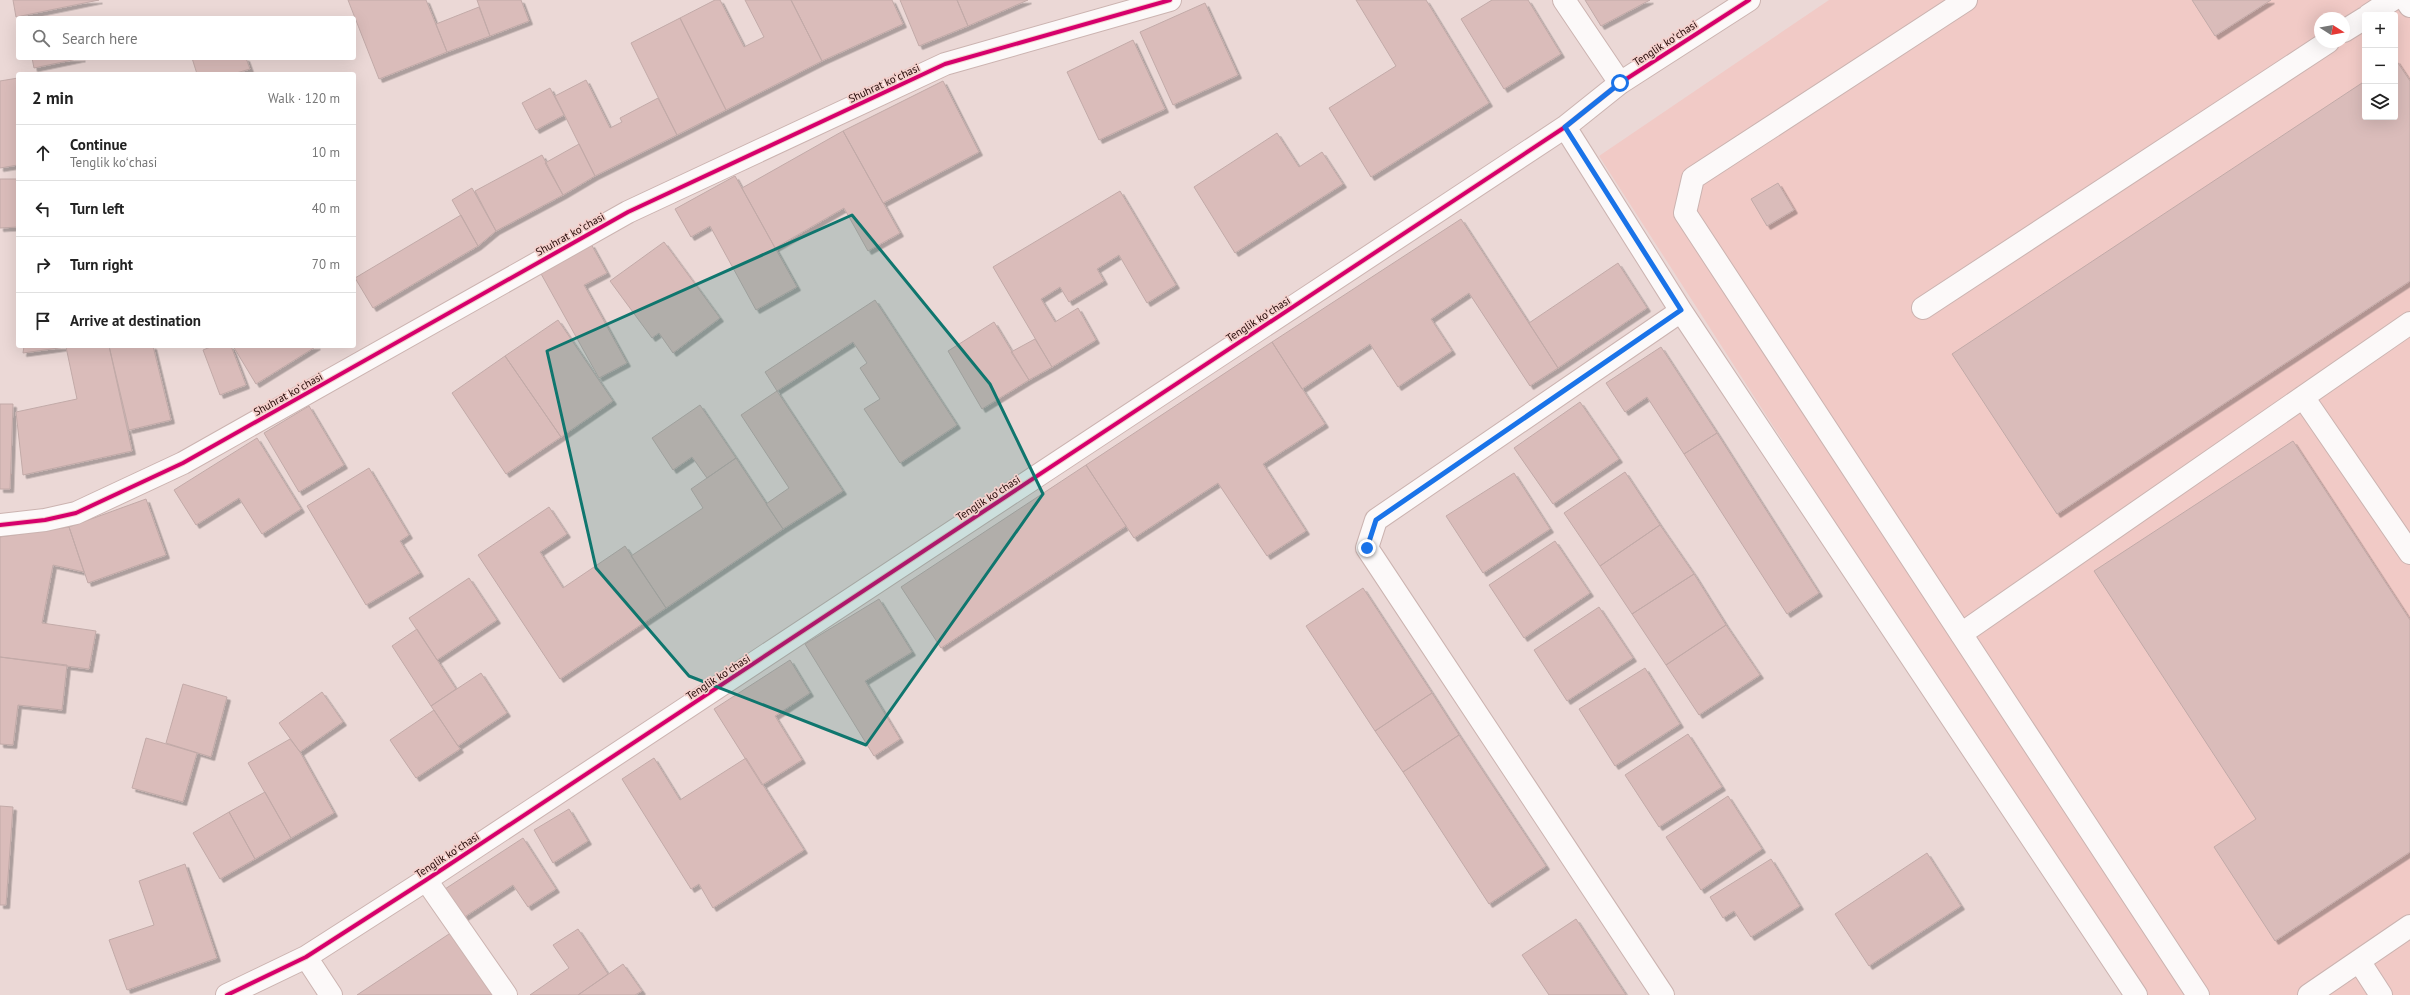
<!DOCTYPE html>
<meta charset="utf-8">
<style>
body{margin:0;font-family:"PT Sans",sans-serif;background:#f6f6f6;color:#222}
.controls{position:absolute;right:12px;top:12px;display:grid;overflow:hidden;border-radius:4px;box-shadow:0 4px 16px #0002}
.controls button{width:36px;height:36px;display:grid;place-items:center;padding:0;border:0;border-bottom:1px solid #e0e0e0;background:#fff;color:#222;font:20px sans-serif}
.compass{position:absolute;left:2314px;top:12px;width:36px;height:36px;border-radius:50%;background:#fff;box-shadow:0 4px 16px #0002;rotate:101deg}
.stop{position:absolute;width:12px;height:12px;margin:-9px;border:3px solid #1a73e8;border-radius:50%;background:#fff}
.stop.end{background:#1a73e8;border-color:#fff;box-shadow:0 1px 4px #0008}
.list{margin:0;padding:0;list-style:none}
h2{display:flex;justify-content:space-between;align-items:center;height:52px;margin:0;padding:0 16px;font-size:17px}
h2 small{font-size:13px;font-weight:400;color:#767676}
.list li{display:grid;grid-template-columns:26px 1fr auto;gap:12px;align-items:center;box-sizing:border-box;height:56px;padding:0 16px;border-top:1px solid #e0e0e0}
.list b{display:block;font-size:15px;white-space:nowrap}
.list p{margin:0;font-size:13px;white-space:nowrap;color:#767676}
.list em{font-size:13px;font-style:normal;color:#767676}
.icon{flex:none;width:22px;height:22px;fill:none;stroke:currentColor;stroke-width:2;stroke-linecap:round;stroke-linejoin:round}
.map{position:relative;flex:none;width:2410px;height:995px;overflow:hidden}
.search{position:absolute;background:#fff;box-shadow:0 4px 16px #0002;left:16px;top:16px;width:340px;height:44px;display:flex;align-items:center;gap:10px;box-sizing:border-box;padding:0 14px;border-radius:4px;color:#767676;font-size:15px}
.panel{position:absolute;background:#fff;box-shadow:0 4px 16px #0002;left:16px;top:72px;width:340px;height:276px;border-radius:4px}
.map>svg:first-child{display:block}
</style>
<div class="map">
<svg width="2410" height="995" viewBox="0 0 2410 995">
<defs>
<filter id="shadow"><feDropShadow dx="3.5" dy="3.5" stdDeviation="0" flood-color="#0004"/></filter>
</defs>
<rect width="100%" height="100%" fill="#ebd8d6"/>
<!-- built -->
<path fill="#f1cac6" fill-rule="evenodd" d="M1829,0H2410V995H2140L1599,156ZM2365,15H2395V117H2365ZM2320,18H2344V42H2320Z"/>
<!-- building -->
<path fill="#dabcba" stroke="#c2aaa8" filter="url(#shadow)" d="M13,0H99L16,17Z
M348,0H426L447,52L379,79Z
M477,0H521L529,21L490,36Z
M715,0H720L744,47L764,37L745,0H791L822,61L726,110L680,18Z
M791,0H892L903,24L822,61Z
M900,0H957L968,26L919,46Z
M957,0H1028L968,26Z
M1356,0H1426L1489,103L1371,177L1329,108L1396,66Z
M1492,0H1528L1561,54L1504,89L1461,19Z
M1585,0H1650L1601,26Z
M2192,0H2271L2215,36Z
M1205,3L1238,75L1173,105L1140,32Z
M479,7L490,36L447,52L436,24Z
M680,18L726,110L677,135L631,43Z
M1133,40L1165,109L1099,140L1067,72Z
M32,58H82L34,68Z
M192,58H246L250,69L233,74H197Z
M2396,60L2410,81V281L2057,514L1952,354L2365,81V117H2395Z
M18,78V165L0,168V81Z
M586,80L610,128L622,122L620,118L658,98L677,135L595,176L555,96Z
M943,81L979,152L883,203L843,131Z
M550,88L564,115L536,130L522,103Z
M843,131L900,233L868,251L844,208L775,248L742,188Z
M1277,133L1299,167L1322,152L1343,184L1235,253L1194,187Z
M579,144L595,176L563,195L545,163Z
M542,155L563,195L496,231L475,191Z
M735,176L797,287L756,310L710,226L691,237L675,209Z
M0,179H18V227L0,228Z
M1778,183L1794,210L1767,226L1751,199Z
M472,188L496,231L478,246L452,200Z
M1120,191L1176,285L1147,303L1119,255L1097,269L1104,281L1069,302L1060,287L1041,299L1055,322L1078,308L1096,340L1052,367L993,267Z
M461,215L478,246L373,308L355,278Z
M1461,219L1558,368L1530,386L1469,293L1431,319L1452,351L1398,387L1370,344L1302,389L1272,342Z
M664,242L720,318L673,353L659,333L652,338L610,281Z
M591,244L607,273L584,285L627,363L599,378L540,272Z
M1618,263L1647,308L1558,368L1529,323Z
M875,300L957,425L900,463L864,409L880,399L860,368L867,363L853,342L777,391L765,372Z
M558,320L613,401L561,437L505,356Z
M994,322L1029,380L982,409L948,351Z
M1035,339L1052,367L1029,380L1011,352Z
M1272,342L1325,424L1263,464L1306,531L1267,556L1218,483L1134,538L1086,465Z
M24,346H109L132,451L23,475L16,412L77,399L66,347L23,353Z
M109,346H153L171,420L129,430Z
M213,346H231L246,385L220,395L203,350Z
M233,346H317L256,384Z
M1661,347L1717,433L1684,454L1647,397L1625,412L1606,383Z
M505,356L561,437L506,474L452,393Z
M777,391L843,491L783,529L766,504L789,488L741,415Z
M1580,402L1619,459L1553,504L1514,448Z
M0,404H13L10,489H0Z
M700,405L736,458L707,478L692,457L673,470L652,438Z
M309,406L344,465L299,492L264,433Z
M1717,433L1819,593L1787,614L1684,454Z
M257,438L301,509L262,534L239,498L196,525L174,490Z
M2293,441L2410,620V852L2275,941L2214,847L2256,819L2094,571Z
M736,458L783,529L666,608L631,556L703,508L691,489Z
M1086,465L1126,526L941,648L901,587Z
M369,468L409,535L400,541L420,573L366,605L307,506Z
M1625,472L1660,525L1600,566L1564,513Z
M1514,473L1550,529L1483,573L1446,516Z
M146,499L166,555L88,583L69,527Z
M549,507L567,534L540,552L563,588L625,546L666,608L560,679L478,555Z
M1660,525L1694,574L1632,614L1600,566Z
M69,527L84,572L53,565L42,623L96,631L89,669L0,657V537Z
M1555,541L1590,593L1524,638L1489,585Z
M1694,574L1726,625L1666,665L1632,614Z
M469,578L497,620L437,660L409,618Z
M1363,588L1432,693L1375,731L1306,626Z
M879,599L912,652L865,681L900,739L874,756L805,644Z
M1599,607L1633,658L1567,701L1534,650Z
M1726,625L1760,675L1699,715L1666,665Z
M417,629L456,689L431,706L392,646Z
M0,657L67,665L62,710L18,705L13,745L0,744Z
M790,660L810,693L775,716L802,760L762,785L714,709Z
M1645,668L1680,724L1615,766L1579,709Z
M481,673L507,713L458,746L431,706Z
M183,684L227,697L211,757L166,743Z
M322,692L343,722L300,752L279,723Z
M1432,693L1459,735L1403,772L1375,731Z
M434,710L460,749L416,778L390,740Z
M1688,734L1722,787L1659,827L1625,775Z
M1459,735L1546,866L1489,904L1403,772Z
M146,738L197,753L183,802L132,788Z
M290,739L300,752L334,813L291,838L248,763Z
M654,758L680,800L746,758L804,850L713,908L699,884L691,889L622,779Z
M265,792L291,838L255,859L229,812Z
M1728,796L1762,849L1701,890L1666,837Z
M0,806L13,807L6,905H0Z
M569,809L588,841L553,863L534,830Z
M229,812L255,859L220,879L193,833Z
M523,838L556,889L528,907L513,885L463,918L445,889Z
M1927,853L1961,906L1869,966L1835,914Z
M1771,859L1800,906L1751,937L1734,911L1723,918L1710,897Z
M185,864L217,958L127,990L109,940L154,925L139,881Z
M1576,919L1626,995H1549L1522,955Z
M578,929L608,974L578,995H530L569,968L553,945Z
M452,932L495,995H357Z
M623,964L642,991L635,995H578Z"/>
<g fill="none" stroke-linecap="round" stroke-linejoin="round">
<!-- minor casing -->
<g stroke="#cbb3b0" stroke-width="24">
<path id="minor" d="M1564,0L1620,83
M1966,0L1693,178L1685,213L2198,995
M2406,0L2410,6
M2369,15L2392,0
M2344,31L2365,18
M1565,127L1681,311L2136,995
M1923,308L2328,42
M2303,397L2410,553
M0,525L45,520L76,513L183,463L628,212L945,64L1170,0
M1961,634L2410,323
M426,880L506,995
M306,957L331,995
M2359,961L2381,995
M227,995L306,957L426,880L1565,127L1620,83L1749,0
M1663,995L1367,548L1376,520L1681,311
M2309,995L2410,926"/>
</g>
<!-- minor -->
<use href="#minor" stroke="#fcf9f9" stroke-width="22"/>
<!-- cycleway casing -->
<g stroke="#f4d1cd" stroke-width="6">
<path id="cycleway" d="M0,525L45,520L76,513L183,463L628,212L945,64L1170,0
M227,995L306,957L426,880L1565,127L1620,83L1749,0"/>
</g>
<!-- cycleway -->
<use href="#cycleway" stroke="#d6006c" stroke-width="4"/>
</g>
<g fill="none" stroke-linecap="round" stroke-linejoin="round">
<!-- route -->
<path stroke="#1a73e8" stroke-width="5" d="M1367,548L1376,520L1681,310L1565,127L1620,83"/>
</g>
<!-- marked area -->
<path fill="#0f766e" fill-opacity="0.2" stroke="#0f766e" stroke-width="3" stroke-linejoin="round" d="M852,215L990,384L1043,494L866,745L689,676L596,568L547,351Z"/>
<g text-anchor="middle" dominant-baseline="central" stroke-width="3.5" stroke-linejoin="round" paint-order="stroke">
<!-- street labels -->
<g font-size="11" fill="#240806" stroke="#f4d1cd">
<text transform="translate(1665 43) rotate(-33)">Tenglik koʻchasi</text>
<text transform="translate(884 83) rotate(-25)">Shuhrat koʻchasi</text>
<text transform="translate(570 234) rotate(-29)">Shuhrat koʻchasi</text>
<text transform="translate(1258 319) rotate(-33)">Tenglik koʻchasi</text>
<text transform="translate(288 394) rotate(-29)">Shuhrat koʻchasi</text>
<text transform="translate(988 498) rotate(-33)">Tenglik koʻchasi</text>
<text transform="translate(718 677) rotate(-33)">Tenglik koʻchasi</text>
<text transform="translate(447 855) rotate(-33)">Tenglik koʻchasi</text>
</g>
</g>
</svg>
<div class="controls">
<button>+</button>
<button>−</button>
<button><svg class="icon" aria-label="layers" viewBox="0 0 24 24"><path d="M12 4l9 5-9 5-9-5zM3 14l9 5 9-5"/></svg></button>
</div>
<svg class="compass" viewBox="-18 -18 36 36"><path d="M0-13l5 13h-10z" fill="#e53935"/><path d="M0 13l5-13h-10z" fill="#767676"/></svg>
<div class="stop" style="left:1620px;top:83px"></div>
<div class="stop end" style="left:1367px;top:548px"></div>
<div class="search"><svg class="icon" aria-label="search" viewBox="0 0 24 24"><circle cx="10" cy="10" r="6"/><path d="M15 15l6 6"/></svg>Search here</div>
<section class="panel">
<h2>2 min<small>Walk · 120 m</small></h2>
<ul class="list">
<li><svg class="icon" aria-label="ahead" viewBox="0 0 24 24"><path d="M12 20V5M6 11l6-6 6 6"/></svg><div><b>Continue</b><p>Tenglik koʻchasi</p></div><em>10 m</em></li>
<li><svg class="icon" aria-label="left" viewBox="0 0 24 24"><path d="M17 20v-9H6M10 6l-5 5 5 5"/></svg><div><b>Turn left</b></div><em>40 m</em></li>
<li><svg class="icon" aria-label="right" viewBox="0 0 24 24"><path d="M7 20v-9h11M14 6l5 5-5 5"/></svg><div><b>Turn right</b></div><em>70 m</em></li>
<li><svg class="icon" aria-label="arrive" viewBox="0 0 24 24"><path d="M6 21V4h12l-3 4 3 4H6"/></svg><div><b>Arrive at destination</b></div></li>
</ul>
</section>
</div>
